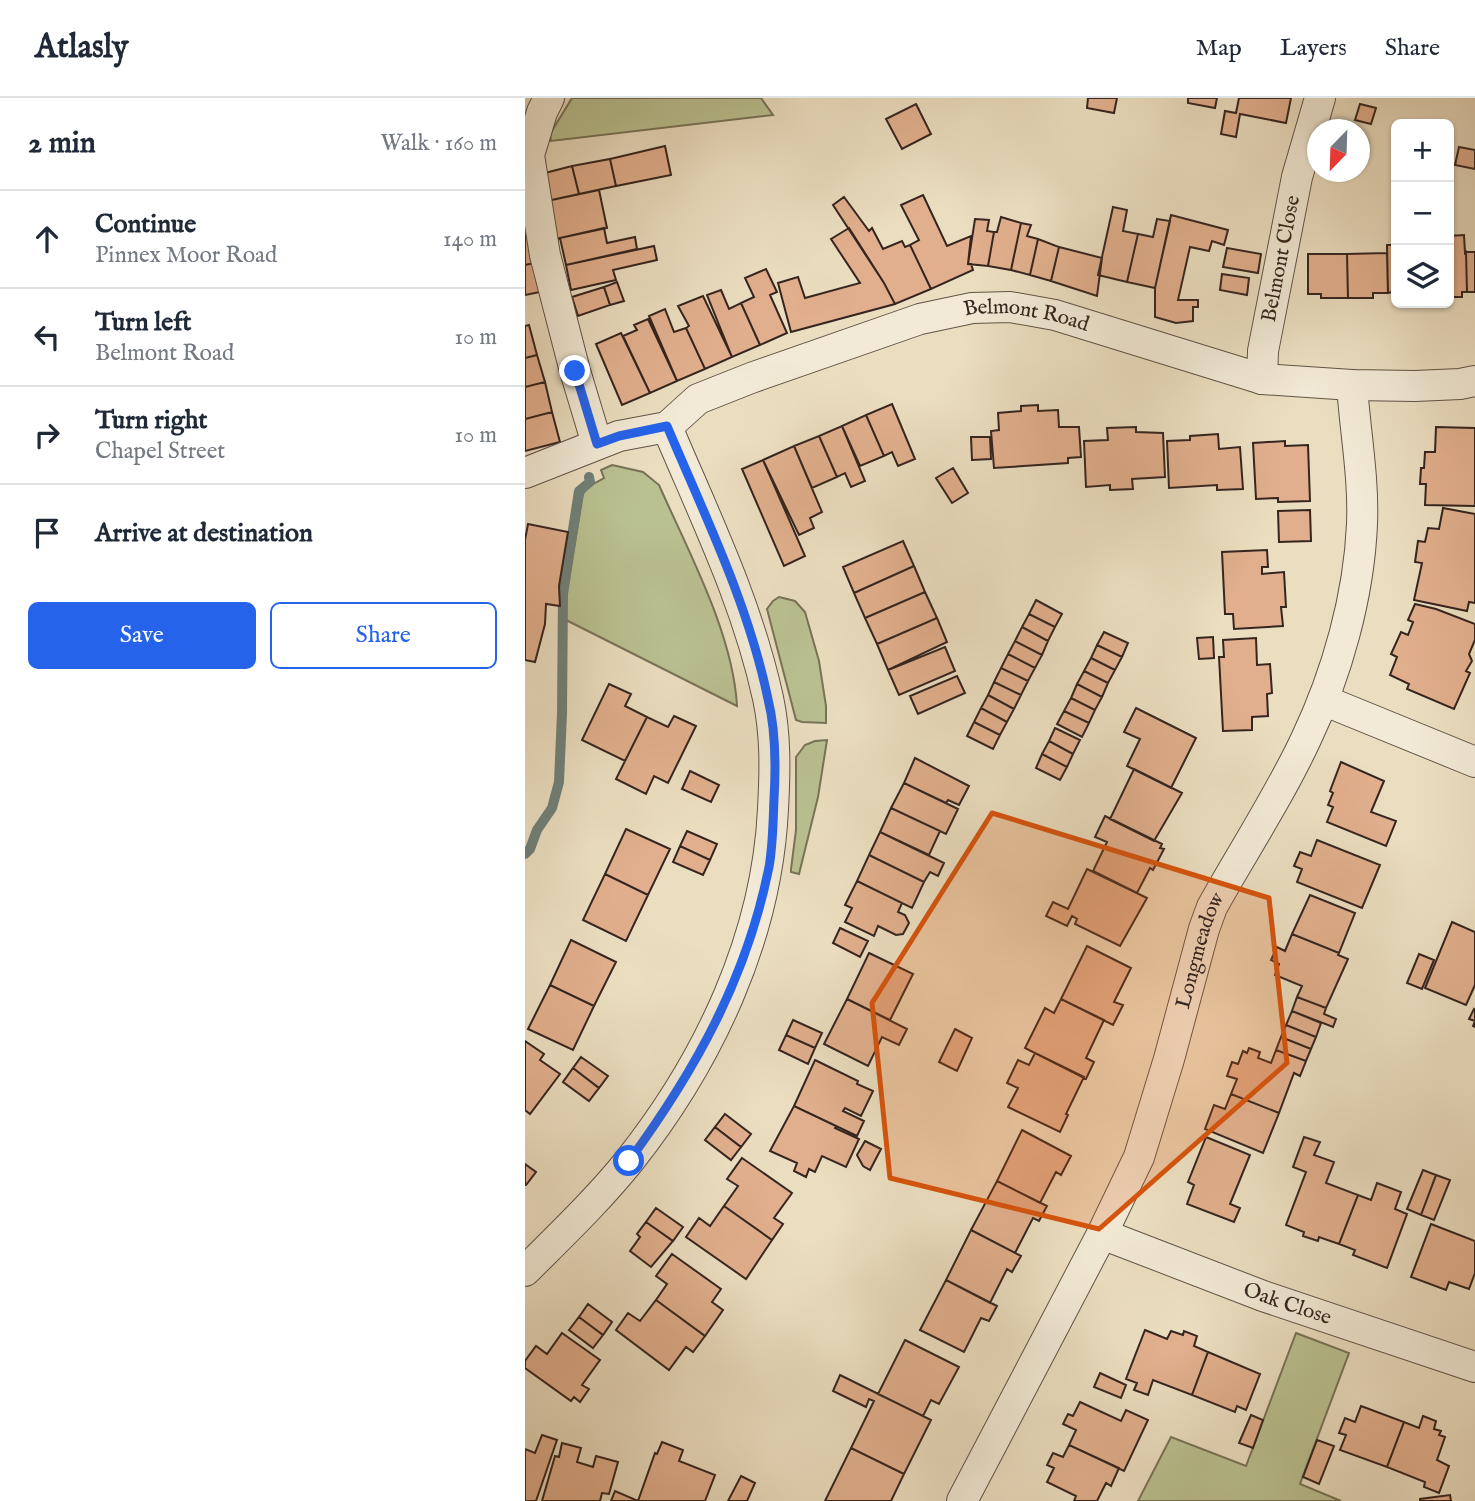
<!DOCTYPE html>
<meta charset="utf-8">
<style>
body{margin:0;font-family:"IM FELL English",serif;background:#f6f6f7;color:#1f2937}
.controls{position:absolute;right:21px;top:21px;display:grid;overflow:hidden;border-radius:10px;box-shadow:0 2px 5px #0004}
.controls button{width:63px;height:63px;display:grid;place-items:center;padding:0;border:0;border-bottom:2px solid #e0e1e3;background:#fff;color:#1f2937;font:35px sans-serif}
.compass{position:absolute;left:782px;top:21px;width:63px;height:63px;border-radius:50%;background:#fff;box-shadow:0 2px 5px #0004;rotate:203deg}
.stop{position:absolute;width:21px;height:21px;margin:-16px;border:5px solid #2563eb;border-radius:50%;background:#fff}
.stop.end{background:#2563eb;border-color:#fff;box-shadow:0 2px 7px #0008}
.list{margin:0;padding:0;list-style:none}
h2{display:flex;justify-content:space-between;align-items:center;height:91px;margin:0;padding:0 28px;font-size:30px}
h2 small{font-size:23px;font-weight:400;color:#747a83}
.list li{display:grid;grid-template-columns:46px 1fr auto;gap:21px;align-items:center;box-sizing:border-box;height:98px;padding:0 28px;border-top:2px solid #e0e1e3}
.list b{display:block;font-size:26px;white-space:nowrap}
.list p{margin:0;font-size:23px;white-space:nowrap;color:#747a83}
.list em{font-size:23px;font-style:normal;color:#747a83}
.actions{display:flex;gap:14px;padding:21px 28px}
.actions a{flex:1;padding:16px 0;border:2px solid #2563eb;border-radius:10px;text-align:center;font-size:24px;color:#2563eb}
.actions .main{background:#2563eb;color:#fff}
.icon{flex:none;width:38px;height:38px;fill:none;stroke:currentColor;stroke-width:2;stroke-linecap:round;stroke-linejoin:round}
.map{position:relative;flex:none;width:950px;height:1403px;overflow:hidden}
header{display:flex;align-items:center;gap:42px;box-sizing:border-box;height:98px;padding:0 35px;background:#fff;border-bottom:2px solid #e0e1e3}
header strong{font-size:33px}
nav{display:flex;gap:38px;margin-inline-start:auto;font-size:24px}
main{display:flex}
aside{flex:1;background:#fff}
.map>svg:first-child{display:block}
</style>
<header>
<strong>Atlasly</strong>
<nav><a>Map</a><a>Layers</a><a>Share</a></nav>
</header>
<main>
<aside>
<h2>2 min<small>Walk · 160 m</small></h2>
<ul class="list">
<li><svg class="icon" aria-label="ahead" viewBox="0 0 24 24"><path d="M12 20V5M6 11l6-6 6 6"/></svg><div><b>Continue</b><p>Pinnex Moor Road</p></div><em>140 m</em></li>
<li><svg class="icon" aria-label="left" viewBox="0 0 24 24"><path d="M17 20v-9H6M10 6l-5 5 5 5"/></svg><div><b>Turn left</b><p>Belmont Road</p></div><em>10 m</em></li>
<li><svg class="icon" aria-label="right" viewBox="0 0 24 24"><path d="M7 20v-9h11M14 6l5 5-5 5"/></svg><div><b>Turn right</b><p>Chapel Street</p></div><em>10 m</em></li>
<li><svg class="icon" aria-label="arrive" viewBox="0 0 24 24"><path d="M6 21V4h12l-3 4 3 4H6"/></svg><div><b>Arrive at destination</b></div></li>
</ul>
<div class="actions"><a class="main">Save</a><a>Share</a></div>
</aside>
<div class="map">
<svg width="950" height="1403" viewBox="0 0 950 1403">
<rect width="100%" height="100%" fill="#ebdec0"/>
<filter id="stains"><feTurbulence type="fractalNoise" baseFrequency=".00286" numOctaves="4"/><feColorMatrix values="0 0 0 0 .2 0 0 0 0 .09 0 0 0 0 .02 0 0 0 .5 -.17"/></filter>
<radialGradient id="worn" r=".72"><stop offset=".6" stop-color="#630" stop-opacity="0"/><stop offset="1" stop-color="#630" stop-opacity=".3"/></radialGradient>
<!-- green -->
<path fill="#bac191" stroke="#787358" stroke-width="2" d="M47,0H236L248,17L26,43L25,36Z
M87,367L118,374L134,387C163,453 208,535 212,608L41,522L40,504L58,396L63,389L79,380L76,372Z
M254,499L270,503L280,514L294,563L301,608V625L277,624L271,622L242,511L248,503Z
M302,642L293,699L274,776L266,774V771L271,732V659L280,647L290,643Z
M771,1235L824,1255L775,1386L816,1403H613L646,1339L721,1368Z"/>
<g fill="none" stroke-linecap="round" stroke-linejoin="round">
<!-- stream -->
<path stroke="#708079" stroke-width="10" d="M0,756L5,751L12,732L27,710L34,684L37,615L38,496L54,393L65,384L64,379"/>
</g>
<!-- building -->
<path fill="#e1af8d" stroke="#35251f" stroke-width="2" d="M563,0H592L589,15L562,10Z
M663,0H692L690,10L663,5Z
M714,0H766L761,25L715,16L711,39L696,36L700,13L711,15Z
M391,6L406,36L377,51L361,21Z
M835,6L851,10L846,26L830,22Z
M140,48L146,77L91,88L85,61Z
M934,49L950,52V71L930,67Z
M85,61L91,88L54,96L47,68Z
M47,68L54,96L22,103L16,76Z
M74,92L82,130L30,141L22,103Z
M398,97L422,148L446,138L443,166H446L448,172L406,191L385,147L394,142L376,107Z
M319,99L344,133L347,130L358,151L377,143L380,149L385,147L406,191L370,206L359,185L308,107Z
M588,109L602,112L598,133L613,136L602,184L573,177Z
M646,117L703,132L699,147L687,143L684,153L665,149L653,202H673V209H668V223L651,225L630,219V190Z
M476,119L496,125L486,172L463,168L469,134H472Z
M450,121L464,122L462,133L469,134L463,168L443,166Z
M632,121L645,123L630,190L602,184L613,136L628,139Z
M496,125L506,127L502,138L513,141L505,177L486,172Z
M79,130L82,145L110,139L112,151L41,167L35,140Z
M324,130L359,185L370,206L266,234L253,185L273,179L280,200L335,185L306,141Z
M3,134L9,165L0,167V135Z
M939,137L940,155L941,154L942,194H937V199H924V138Z
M513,141L534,149L526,183L505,177Z
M862,147H871V200H867V194L863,195Z
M129,148L132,162L88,172L91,182L46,192L41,167Z
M534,149L577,160L572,198L526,183Z
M702,150L736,156L733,175L698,169Z
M941,154H950V194H942Z
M862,155L863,195H848V200H823L822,156Z
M783,156H822L823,200H796V196H783Z
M9,165L15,194L0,197V167Z
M241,171L252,194L245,197L262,235L235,247L216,205L229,199L220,180Z
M697,176L724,180L722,197L695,192Z
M92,184L99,203L85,207L79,189Z
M79,189L85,207L53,218L47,199Z
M196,192L204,211L216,205L235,247L207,259L182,197Z
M178,198L207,259L180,271L161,230L164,228L153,208Z
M140,211L149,234L161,230L180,271L152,283L124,218Z
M123,221L152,283L125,295L98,238L112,232L109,227Z
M4,227L12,257L0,260V228Z
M96,235L125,295L97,307L71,246Z
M12,257L20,284L0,289V260Z
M20,284L27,314L0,321V289Z
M367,306L390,361L373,368L367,354L359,358L341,317Z
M513,307V313L533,312L534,329H554L556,359L543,360V365L469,370L466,333L474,332L473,315L496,313V308Z
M27,314L35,344L0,353V321Z
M341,317L359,358L335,368L317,328Z
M317,328L340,383L326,389L320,375L312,379L294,338Z
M611,329V334L638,335L640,379L607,381L608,391L585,392V387L561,389L559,343L583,342L582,330Z
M911,329L950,330V408L900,407L901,386H895L896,370H899L900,354H910Z
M693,336L694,351L715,349L718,391L692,392V387L644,390L642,343L665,342V338Z
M294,338L312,379L287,390L269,348Z
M446,339H465L466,361L447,362Z
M760,343V348L783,347L785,403L753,404V400L731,401L728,345Z
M269,348L297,414L285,420L289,430L274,437L238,362Z
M238,362L280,458L259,468L217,371Z
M428,370L443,395L427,405L411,380Z
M918,410L950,416V505L944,504L942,513L889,502L897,465L890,464L893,443L900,444L903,430L914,431Z
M785,412L786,443L754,444L753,413Z
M3,426L43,434L34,488L35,508L21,506L20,526L10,564L0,562V442Z
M378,443L389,468L329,495L318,469Z
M742,452L743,469H737V476L759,474L761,509H756L758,528L709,531L708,516H700L697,454Z
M389,468L400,494L340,520L329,495Z
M400,494L412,520L352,546L340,520Z
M511,502L537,516L530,529L504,516Z
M890,506L911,511L950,526V542L944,556L947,563L941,573L945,575L929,611L882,591L884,586L865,577L872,559L866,556L876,534L883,537L888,524L883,522Z
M504,516L530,529L523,543L497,529Z
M412,520L422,544L363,572L352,546Z
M497,529L523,543L517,557L490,543Z
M579,534L603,545L597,559L572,547Z
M688,539L689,560L674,561L672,540Z
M731,540L732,567L745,566L747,595L742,596L743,618L727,619V632L698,633L694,559H699L698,542Z
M490,543L517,557L510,570L483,556Z
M572,547L597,559L590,572L566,560Z
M420,549L430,573L374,597L363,572Z
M483,556L510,570L503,583L476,570Z
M566,560L590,572L583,585L559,573Z
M476,570L503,583L496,597L469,584Z
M559,573L583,585L577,599L552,586Z
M432,578L440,595L393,616L385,598Z
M469,584L496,597L489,611L463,597Z
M84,586L106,596L100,608L122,619L100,663L57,642Z
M552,586L577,599L570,612L546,600Z
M463,597L489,611L482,624L456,610Z
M546,600L570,612L564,625L539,613Z
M456,610L482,624L475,637L449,624Z
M611,610L671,640L646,690L602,668L615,641L599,634Z
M539,613L564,625L557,639L532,626Z
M149,618L171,628L143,685L129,678L121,696L91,681L122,619L143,629Z
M449,624L475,637L468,651L442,638Z
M530,630L555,642L548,656L524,643Z
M524,643L548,656L542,669L517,656Z
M517,656L542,669L535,682L511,670Z
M390,660L444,688L434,707L423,702L421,705L379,685Z
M816,664L859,683L846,714L871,723L861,748L802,724L808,709L803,707L808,695L805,693Z
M609,671L657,695L629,743L585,721Z
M165,673L194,687L186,704L157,691Z
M379,685L433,711L421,736L366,710Z
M366,710L415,733L404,757L355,734Z
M580,718L637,746L635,750L639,751L628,772L625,770L612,795L568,773L582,744L570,739Z
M101,731L145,751L123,797L80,776Z
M162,733L192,746L185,762L155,748Z
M355,734L419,765L413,778L405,774L399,784L344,757Z
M792,742L855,767L837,810L772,784L777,771L769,768L775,754L786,758Z
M155,748L185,762L178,777L148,764Z
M344,757L399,784L387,810L332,783Z
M562,771L622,800L595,848L550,826L552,821L547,818L542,828L521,818L528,804L543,811Z
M80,776L123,797L101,843L58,822Z
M332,783L377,805L373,814L380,817L384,825L378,836L371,837L353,828L349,838L320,824L327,810L320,807Z
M785,797L830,815L814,855L767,836Z
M927,824L950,834V887L941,907L900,890Z
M315,830L343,843L335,859L308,845Z
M767,836L814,855L813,857L823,861L801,910L772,899L777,888L750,877L754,866L746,862L752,849L760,853Z
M46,842L91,864L69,908L25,887Z
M562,848L606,870L589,904L598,907L588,927L536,901Z
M344,855L388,876L365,922L322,901Z
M894,856L909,862L897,891L882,885Z
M25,887L69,908L48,952L3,931Z
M772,899L801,910L799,916L811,921L808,929L767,913Z
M322,901L382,931L374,947L357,939L343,968L299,946Z
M536,901L579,922L561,960L569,964L561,981L500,950L520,910L529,915Z
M949,911L950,912V929L948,928L950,923L944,921Z
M767,913L796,925L791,939L761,927Z
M268,922L297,935L290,950L261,937Z
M761,927L791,939L786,951L756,939Z
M430,931L447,940L432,973L414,964Z
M261,937L290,950L283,966L254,952Z
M756,939L786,951L781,963L751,952Z
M0,943L19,956L15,962L35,976L5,1016L0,1012Z
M724,950L735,954L733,960L746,965L751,952L781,963L775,978L769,975L754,1015L706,996L712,981L702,978L707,964L713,966L718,953L722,955Z
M510,955L559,979L541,1016L543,1017L535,1034L483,1009L493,990L482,985L493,962L504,967Z
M56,959L83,978L74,990L48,970Z
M290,962L333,983L332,986L348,993L336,1018L320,1010L318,1013L339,1023L332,1038L269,1008Z
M48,970L74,990L64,1003L38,984Z
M706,996L754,1015L738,1055L680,1031L689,1007L700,1011Z
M269,1008L311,1028L310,1030L334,1041L321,1069L297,1058L290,1074L284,1071L281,1079L269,1073L272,1065L245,1053Z
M200,1016L226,1036L216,1049L190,1029Z
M190,1029L216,1049L206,1062L180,1042Z
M497,1032L546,1058L536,1077L531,1074L515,1105L472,1083Z
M681,1039L725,1057L705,1106L715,1110L709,1124L662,1106L669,1087L663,1084Z
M779,1039L795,1044L789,1057L809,1064L801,1085L833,1097L814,1146L794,1139L793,1143L778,1138L779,1134L761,1127L781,1074L768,1069Z
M340,1043L356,1051L345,1072L338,1068L332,1057Z
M217,1060L267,1095L249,1120L258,1126L247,1142L199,1108L213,1088L202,1081Z
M0,1066L11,1074L1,1087H0Z
M898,1072L911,1077L896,1117L882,1111Z
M911,1077L925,1082L909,1122L896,1117Z
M472,1083L522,1108L514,1123L508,1120L490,1155L446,1132Z
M852,1085L876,1094L870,1111L882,1116L862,1170L828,1157L830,1152L814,1146L833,1097L846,1102Z
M199,1108L247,1142L221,1181L161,1139L174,1120L185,1128Z
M131,1110L158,1129L148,1143L121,1124Z
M121,1124L148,1143L126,1169L105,1153L115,1139L112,1136Z
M906,1126L950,1143V1175L944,1191L924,1184L921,1192L886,1179Z
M446,1132L496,1158L487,1174L482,1171L465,1205L421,1182Z
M147,1156L196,1191L187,1204L198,1212L180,1238L131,1202L142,1186L131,1178Z
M421,1182L472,1208L464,1223L456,1220L439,1254L395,1232Z
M131,1202L180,1238L168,1254L161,1249L144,1272L91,1232L103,1215L115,1223Z
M63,1206L87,1224L78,1237L54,1219Z
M54,1219L78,1237L68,1250L44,1232Z
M620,1232L642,1241L646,1233L658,1237L659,1233L672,1238L669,1248L683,1254L667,1297L628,1282L623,1297L609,1292L612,1285L601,1281Z
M37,1235L75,1262L57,1287L64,1291L55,1304L49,1299L46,1303L0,1270V1263L11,1248L22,1256Z
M380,1242L434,1269L414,1306L406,1302L398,1318L353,1296Z
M683,1254L735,1276L721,1312L712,1308L710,1314L667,1297Z
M575,1275L601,1287L596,1300L569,1289Z
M315,1277L406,1322L379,1376L326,1350L349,1303L344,1301L341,1309L308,1293Z
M555,1304L596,1323L601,1312L623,1322L599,1373L544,1347L551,1332L538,1326L543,1316L548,1318Z
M836,1308L879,1324L862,1369L815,1352L821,1337L814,1335L820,1320L830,1324Z
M726,1317L738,1322L728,1350L714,1345Z
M898,1318L911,1323L909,1331L916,1333L914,1337L920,1339L912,1362L924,1368L914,1395L899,1389L900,1384L862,1369L879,1324L894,1330Z
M17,1337L32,1342L11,1403H0V1351L10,1355Z
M792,1342L809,1348L794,1386L778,1379Z
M137,1344L158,1352L154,1363L190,1377L180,1403H86L90,1393L113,1403L130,1355L132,1356Z
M37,1345L56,1350L52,1364L68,1369L71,1358L93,1364L84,1396L77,1395L75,1403H17L30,1358L34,1359Z
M544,1347L594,1370L586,1388L581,1385L572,1403H549L551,1398L522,1384L529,1370L522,1367L528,1355L538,1359Z
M326,1350L379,1376L366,1403H300Z
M216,1378L230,1385L222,1403H203Z
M925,1397L926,1403H895V1401Z"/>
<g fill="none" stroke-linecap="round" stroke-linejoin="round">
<!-- street casing -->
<g stroke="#625347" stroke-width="32">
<g id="street">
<path d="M24,0L17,14L4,57L20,157L50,273L72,346"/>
<path id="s1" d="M737,281L738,253L772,79L795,0"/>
<path id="s2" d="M0,375L94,338L142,329L173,301L226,280L395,221L447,210L485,209L530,217L737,281L827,287L890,288L935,286L950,283"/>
<path d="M798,602L950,664"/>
<path id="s3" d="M577,1136L738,1198L950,1269"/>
<path d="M0,1173C36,1137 73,1102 105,1062C184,962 242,839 248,711C250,674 251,637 243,600C222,504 180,419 142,329"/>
<path id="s4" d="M437,1403L577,1136L614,1059L644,961L679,831L687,809C718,753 754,699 781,641C812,576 834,498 837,426C839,380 830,333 827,287"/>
</g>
</g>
<!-- street -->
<use href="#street" stroke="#f2ead6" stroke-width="30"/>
</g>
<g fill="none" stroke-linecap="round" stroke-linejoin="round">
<!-- route -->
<path stroke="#2563eb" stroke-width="9" d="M50,273L72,346L94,338L142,328C180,418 223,505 243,601C251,633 251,667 249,701C248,723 248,747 244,769C222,880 170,973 104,1063"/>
</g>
<!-- marked area -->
<path fill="#d6540e" fill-opacity="0.2" stroke="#d6540e" stroke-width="5" stroke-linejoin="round" d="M467,715L744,800L762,965L574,1131L365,1080L347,905Z"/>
<g text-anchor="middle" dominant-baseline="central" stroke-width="7" stroke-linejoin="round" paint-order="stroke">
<!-- street labels -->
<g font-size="21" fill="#35251f" stroke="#f2ead6">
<text stroke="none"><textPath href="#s1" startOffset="122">Belmont Close</textPath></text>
<text stroke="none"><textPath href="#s2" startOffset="536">Belmont Road</textPath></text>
<text stroke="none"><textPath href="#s4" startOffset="602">Longmeadow</textPath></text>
<text stroke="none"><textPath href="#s3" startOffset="198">Oak Close</textPath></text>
</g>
</g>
<rect width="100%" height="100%" filter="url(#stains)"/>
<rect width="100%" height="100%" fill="url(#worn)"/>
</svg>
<div class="controls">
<button>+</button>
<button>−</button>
<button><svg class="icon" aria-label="layers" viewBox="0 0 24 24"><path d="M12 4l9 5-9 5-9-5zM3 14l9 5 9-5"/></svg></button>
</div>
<svg class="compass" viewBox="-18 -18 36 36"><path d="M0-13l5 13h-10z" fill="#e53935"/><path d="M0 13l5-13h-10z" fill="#747a83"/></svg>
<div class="stop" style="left:104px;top:1063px"></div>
<div class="stop end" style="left:50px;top:273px"></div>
</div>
</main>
